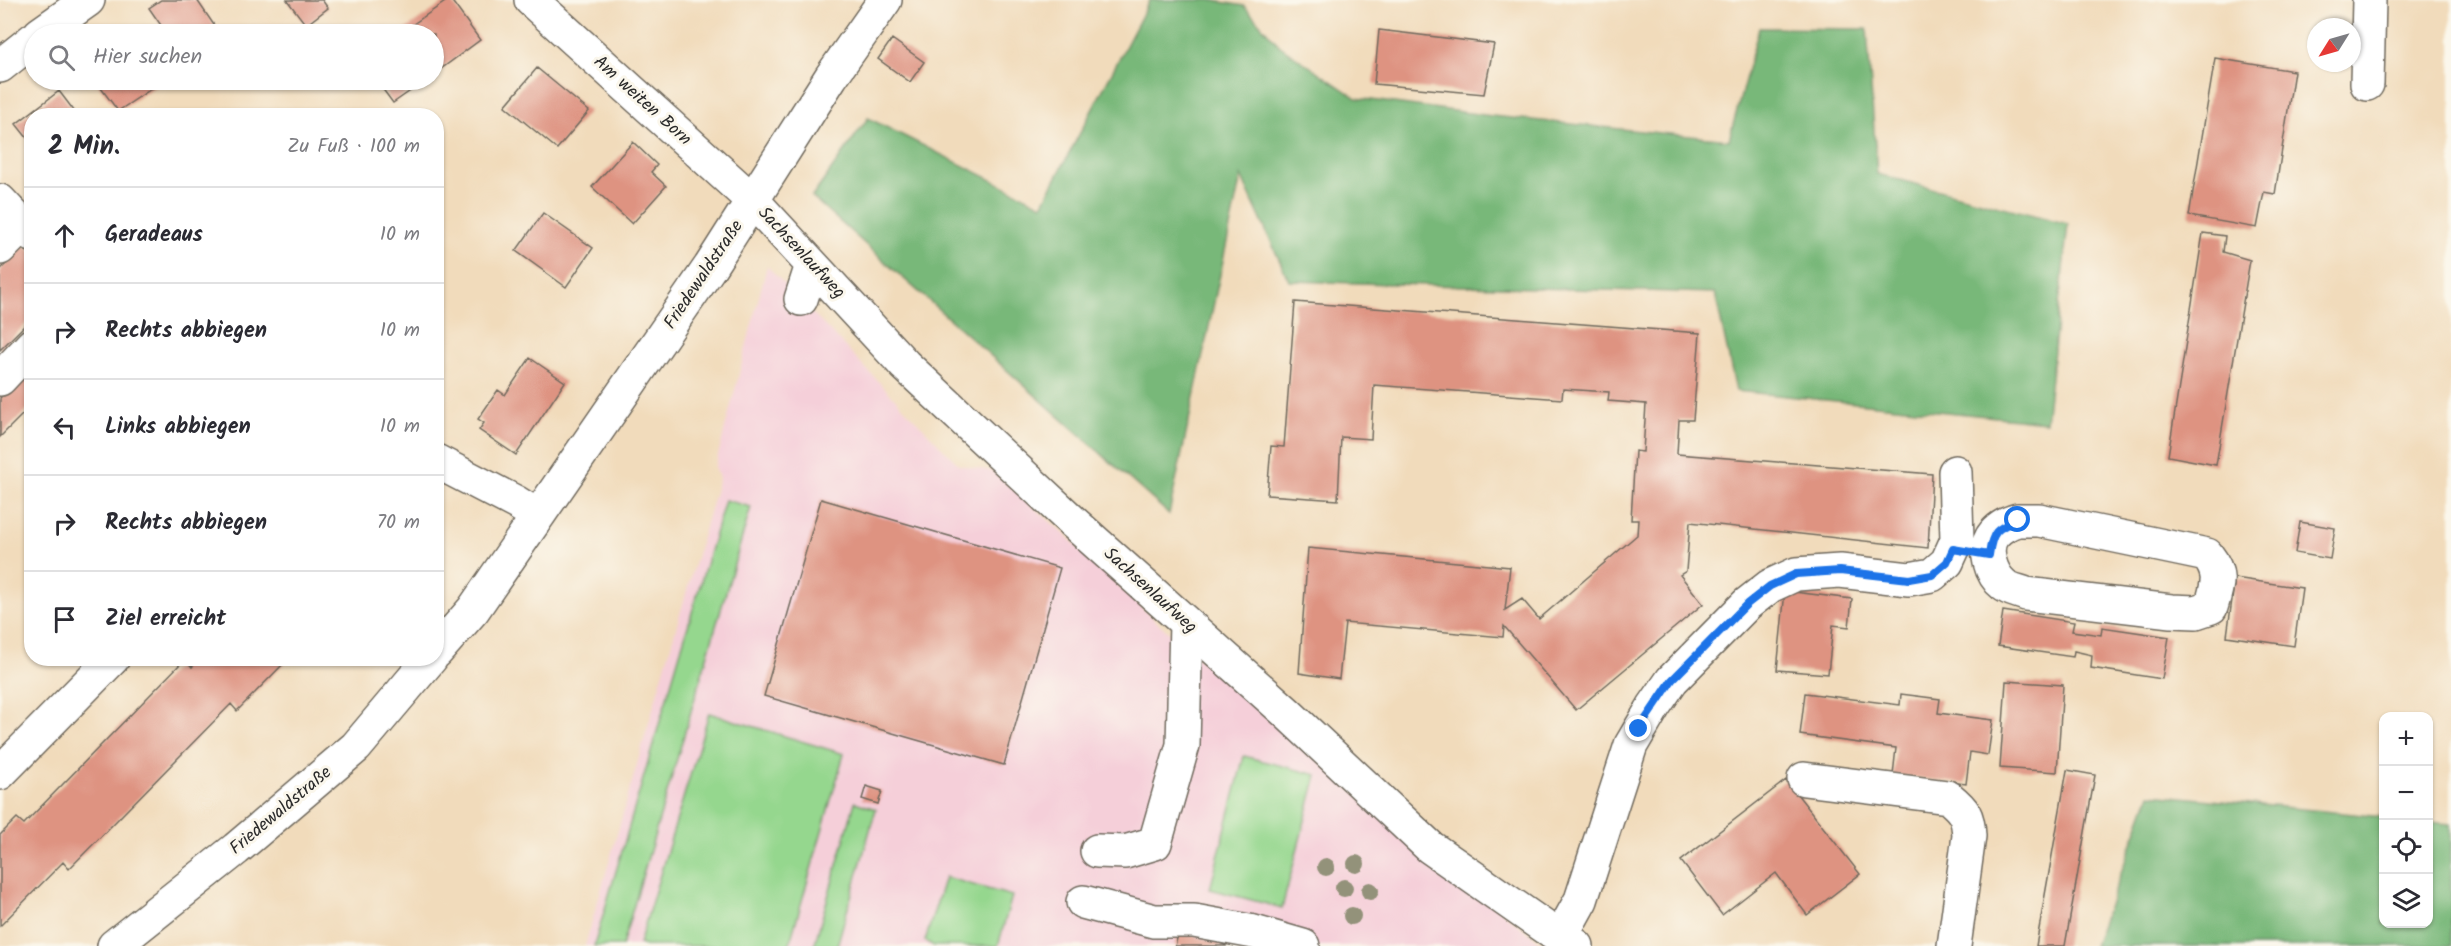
<!DOCTYPE html>
<html lang="de">
<meta charset="utf-8">
<style>
body{margin:0;font-family:Kalam,sans-serif;background:#f7f7f7;color:#2b2b33}
.controls{position:absolute;right:18px;bottom:18px;display:grid;overflow:hidden;border-radius:12px;box-shadow:0 2px 4px #0004}
.controls button{width:54px;height:54px;display:grid;place-items:center;padding:0;border:0;border-bottom:2px solid #e1e1e2;background:#fff;color:#2b2b33;font:30px sans-serif}
.compass{position:absolute;left:2307px;top:18px;width:54px;height:54px;border-radius:50%;background:#fff;box-shadow:0 2px 4px #0004;rotate:233deg}
.stop{position:absolute;width:18px;height:18px;margin:-14px;border:4px solid #1a73e8;border-radius:50%;background:#fff}
.stop.end{background:#1a73e8;border-color:#fff;box-shadow:0 2px 6px #0008}
.list{margin:0;padding:0;list-style:none}
h2{display:flex;justify-content:space-between;align-items:center;height:78px;margin:0;padding:0 24px;font-size:26px}
h2 small{font-size:20px;font-weight:400;color:#7c7c81}
.list li{display:grid;grid-template-columns:39px 1fr auto;gap:18px;align-items:center;box-sizing:border-box;height:96px;padding:0 24px;border-top:2px solid #e1e1e2}
.list b{display:block;font-size:22px;white-space:nowrap}
.list em{font-size:20px;font-style:normal;color:#7c7c81}
.icon{flex:none;width:33px;height:33px;fill:none;stroke:currentColor;stroke-width:2;stroke-linecap:round;stroke-linejoin:round}
.map{position:relative;flex:none;width:2451px;height:946px;overflow:hidden}
.search{position:absolute;background:#fff;box-shadow:0 2px 4px #0004;left:24px;top:24px;width:420px;height:66px;display:flex;align-items:center;gap:15px;box-sizing:border-box;padding:0 21px;border-radius:33px;color:#7c7c81;font-size:22px}
.panel{position:absolute;background:#fff;box-shadow:0 2px 4px #0004;left:24px;top:108px;width:420px;height:558px;border-radius:24px}
.map>svg:first-child{display:block}
</style>
<div class="map">
<svg width="2451" height="946" viewBox="0 0 2451 946">
<rect width="100%" height="100%" fill="#fbf7ec"/>
<filter id="ink" filterUnits="userSpaceOnUse"><feTurbulence type="fractalNoise" baseFrequency=".0167" numOctaves="2"/><feDisplacementMap in="SourceGraphic" scale="12" xChannelSelector="R" yChannelSelector="G"/><feConvolveMatrix kernelMatrix="1 2 1 2 8 2 1 2 1" color-interpolation-filters="sRGB"/></filter>
<filter id="wash" filterUnits="userSpaceOnUse"><feTurbulence type="fractalNoise" baseFrequency=".008" numOctaves="4" result="noise"/><feDisplacementMap in="SourceGraphic" scale="24" xChannelSelector="R" yChannelSelector="G"/><feGaussianBlur stdDeviation="1.35" result="paint"/><feColorMatrix in="noise" values="0 0 0 0 0 0 0 0 0 0 0 0 0 0 0 0 0 1.4 0 .05"/><feComposite in="paint" operator="in"/></filter>
<g filter="url(#wash)">
<rect width="100%" height="100%" fill="#f1dbbb"/>
<!-- built -->
<path fill="#f5cfd9" d="M767,266L959,465L992,471L1060,530L1157,622L1378,812L1545,946H585L719,478L715,467Z"/>
<!-- green -->
<path fill="#95d78e" stroke="#60815c" stroke-width="1.5" d="M725,500L751,507L622,946H594Z
M709,713L844,754L789,946H645L639,944Z
M1244,756L1317,775L1282,908L1210,889Z
M855,802L876,809L837,946H814Z
M945,877L1012,896L998,946H934L925,941Z"/>
<!-- forest -->
<path fill="#78b879" stroke="#527252" stroke-width="1.5" d="M1150,0H1210L1244,6L1280,46L1356,98L1492,116L1729,140L1759,28L1867,29L1877,174L2068,224L2046,422L1736,391L1715,293L1289,281L1241,176L1169,514L812,197L868,118L1042,205Z
M2150,794L2383,817L2384,924H2428L2429,822L2451,824V946H2094Z"/>
<g id="blocks">
<!-- building -->
<path fill="#de9381" d="M161,0H197L216,28L206,34H167L149,8Z
M287,0H322L328,8L306,25Z
M448,0H451L480,40L434,74V34H399Z
M1379,30L1494,44L1484,94L1374,84Z
M892,39L924,62L910,82L878,59Z
M2215,58L2294,71L2275,194L2264,192L2257,228L2189,216Z
M537,68L589,111L557,149L505,106Z
M95,80H153L157,85L118,111Z
M376,80H426L393,103Z
M59,91L78,116H32V144L16,124Z
M633,142L657,165L651,172L666,186L632,224L592,187Z
M543,213L593,248L566,287L516,251Z
M2203,233L2225,236L2223,252L2250,260L2216,465L2168,456Z
M25,245L32,252V318L0,350V270Z
M1295,302L1700,333L1693,420H1679L1677,454L1932,474L1928,548L1690,522L1686,571L1680,575L1703,604L1576,710L1504,626L1503,637L1345,623L1339,679L1299,673L1308,548L1510,567L1505,610L1522,599L1539,619L1637,535L1638,520H1631L1635,451L1643,452L1646,404L1608,401L1609,392L1563,389L1562,399L1374,385L1371,439L1341,437L1338,500L1267,495L1271,446L1284,447Z
M530,358L565,382L516,455L479,430L484,423L478,419L498,390L505,395Z
M32,366V405L0,437V398Z
M821,499L1060,568L1004,765L764,696Z
M2300,522L2335,528L2330,559L2295,553Z
M2235,578L2302,588L2294,646L2227,636Z
M1785,591L1852,599L1849,627L1833,625L1828,674L1777,670Z
M2003,611L2074,622L2072,631L2101,635L2102,627L2169,637L2162,679L2091,668L2092,655L2074,651L2073,657L1998,646Z
M200,658H289L237,711L231,704L69,869L63,862L0,926V835L17,818L24,824L185,659L192,667Z
M2006,681L2063,685L2057,772L2000,768Z
M1805,693L1900,705L1901,694L1940,699L1938,713L1993,720L1988,755L1970,752L1966,784L1893,775L1896,748L1800,735Z
M2067,770L2095,775L2065,946H2036Z
M1786,780L1860,874L1807,915L1776,873L1722,915L1681,861Z
M866,786L882,791L878,804L862,799Z
M1179,931L1226,945V946H1175Z"/>
</g>
</g>
<g filter="url(#ink)">
<use href="#blocks" fill-opacity="0" stroke="#70695d" stroke-width="1.5"/>
<g fill="none" stroke-linecap="round" stroke-linejoin="round">
<!-- minor casing -->
<g stroke="#70695d" stroke-width="36">
<path id="minor" d="M531,0L753,201L905,365L1073,522L1286,712L1430,847L1560,938L1577,946
M40,34L88,0
M0,66L34,39
M2367,84L2369,0
M0,201L32,235
M0,248L23,225
M801,299L812,265
M0,379L32,345
M436,461L517,503L538,516
M2018,520H2039L2207,555C2222,574 2218,584 2211,607L2196,612L2171,611L2026,594C2019,591 2010,590 2004,585C1991,575 1982,548 1994,534C2001,526 2008,523 2018,520Z
M436,652L473,610L710,267L831,77L885,0
M0,773L113,658
M1804,779L1948,797C1964,810 1968,815 1969,836L1954,946
M1097,851L1125,852L1155,843L1183,745L1186,623
M1083,902L1154,921H1194L1254,932L1303,946
M1560,938L1581,900L1631,745L1654,706L1672,680L1747,604L1770,586L1796,574L1840,571L1909,579L1932,575L1947,562L1957,540L1955,472
M114,946L236,849L356,747L431,658"/>
</g>
<!-- minor -->
<use href="#minor" stroke="#fff" stroke-width="33"/>
</g>
<!-- trees -->
<g fill="#93927a">
<circle cx="1356" cy="864" r="9"/>
<circle cx="1326" cy="867" r="9"/>
<circle cx="1344" cy="888" r="9"/>
<circle cx="1370" cy="891" r="9"/>
<circle cx="1352" cy="916" r="9"/>
</g>
</g>
<g fill="none" stroke-linecap="round" stroke-linejoin="round" filter="url(#ink)">
<!-- route -->
<path stroke="#1a73e8" stroke-width="8" d="M1639,729L1672,680L1747,604L1770,586L1796,574L1840,571L1909,579L1932,575L1947,562L1953,549L1989,555C1992,532 1996,528 2018,520"/>
</g>
<g text-anchor="middle" dominant-baseline="central" stroke-width="6" stroke-linejoin="round" paint-order="stroke">
<!-- street labels -->
<g font-size="18" fill="#2b2b2b" stroke="#fbf7ec">
<text transform="translate(642 101) rotate(42)">Am weiten Born</text>
<text transform="translate(801 253) rotate(47)">Sachsenlaufweg</text>
<text transform="translate(704 275) rotate(-56)">Friedewaldstraße</text>
<text transform="translate(1150 591) rotate(42)">Sachsenlaufweg</text>
<text transform="translate(281 811) rotate(-40)">Friedewaldstraße</text>
</g>
</g>
</svg>
<div class="controls">
<button>+</button>
<button>−</button>
<button><svg class="icon" aria-label="locate" viewBox="0 0 24 24"><circle cx="12" cy="12" r="6"/><path d="M12 2v4M12 18v4M2 12h4M18 12h4"/></svg></button>
<button><svg class="icon" aria-label="layers" viewBox="0 0 24 24"><path d="M12 4l9 5-9 5-9-5zM3 14l9 5 9-5"/></svg></button>
</div>
<svg class="compass" viewBox="-18 -18 36 36"><path d="M0-13l5 13h-10z" fill="#e53935"/><path d="M0 13l5-13h-10z" fill="#7c7c81"/></svg>
<div class="stop" style="left:2018px;top:520px"></div>
<div class="stop end" style="left:1639px;top:729px"></div>
<div class="search"><svg class="icon" aria-label="search" viewBox="0 0 24 24"><circle cx="10" cy="10" r="6"/><path d="M15 15l6 6"/></svg>Hier suchen</div>
<section class="panel">
<h2>2 Min.<small>Zu Fuß · 100 m</small></h2>
<ul class="list">
<li><svg class="icon" aria-label="ahead" viewBox="0 0 24 24"><path d="M12 20V5M6 11l6-6 6 6"/></svg><div><b>Geradeaus</b></div><em>10 m</em></li>
<li><svg class="icon" aria-label="right" viewBox="0 0 24 24"><path d="M7 20v-9h11M14 6l5 5-5 5"/></svg><div><b>Rechts abbiegen</b></div><em>10 m</em></li>
<li><svg class="icon" aria-label="left" viewBox="0 0 24 24"><path d="M17 20v-9H6M10 6l-5 5 5 5"/></svg><div><b>Links abbiegen</b></div><em>10 m</em></li>
<li><svg class="icon" aria-label="right" viewBox="0 0 24 24"><path d="M7 20v-9h11M14 6l5 5-5 5"/></svg><div><b>Rechts abbiegen</b></div><em>70 m</em></li>
<li><svg class="icon" aria-label="arrive" viewBox="0 0 24 24"><path d="M6 21V4h12l-3 4 3 4H6"/></svg><div><b>Ziel erreicht</b></div></li>
</ul>
</section>
</div>
